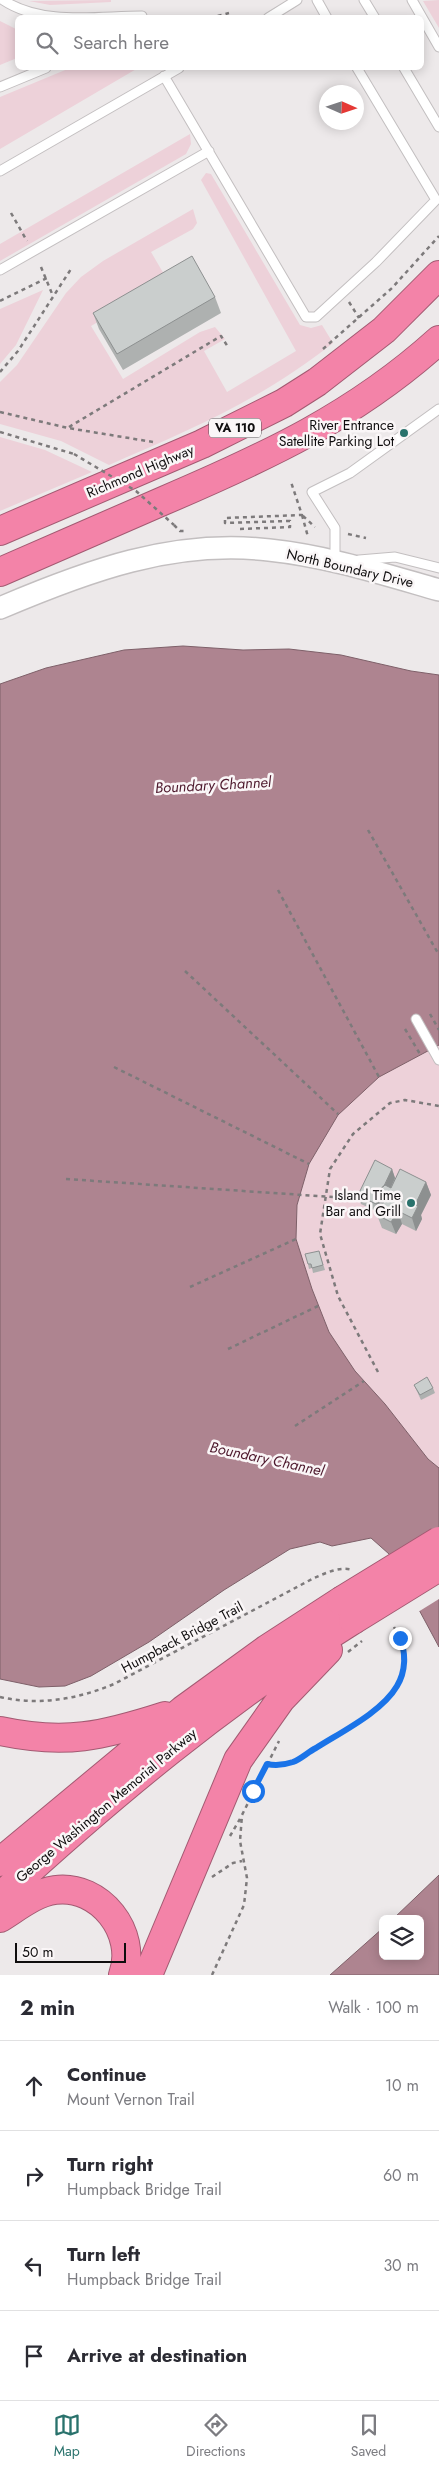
<!DOCTYPE html>
<meta charset="utf-8">
<style>
body{margin:0;font-family:Jost,sans-serif;background:#f7f7f7;color:#2b2b33}
.controls{position:absolute;right:15px;bottom:15px;display:grid;overflow:hidden;border-radius:8px;box-shadow:0 2px 12px #0003}
.controls button{width:45px;height:45px;display:grid;place-items:center;padding:0;border:0;border-bottom:1px solid #e1e1e2;background:#fff;color:#2b2b33;font:25px sans-serif}
.compass{position:absolute;left:319px;top:85px;width:45px;height:45px;border-radius:50%;background:#fff;box-shadow:0 2px 12px #0003;rotate:93deg}
.scale{position:absolute;left:15px;bottom:12px;width:111px;box-sizing:border-box;padding-left:5px;border:2px solid #0f0d0e;border-top:0;font-size:14px;line-height:18px;white-space:nowrap;color:#0f0d0e;-webkit-text-stroke:4px #faf6f7;paint-order:stroke}
.stop{position:absolute;width:15px;height:15px;margin:-11px;border:4px solid #1a73e8;border-radius:50%;background:#fff}
.stop.end{background:#1a73e8;border-color:#fff;box-shadow:0 1px 5px #0008}
.list{margin:0;padding:0;list-style:none}
h2{display:flex;justify-content:space-between;align-items:center;height:65px;margin:0;padding:0 20px;font-size:21px}
h2 small{font-size:16px;font-weight:400;color:#7c7c81}
.list li{display:grid;grid-template-columns:32px 1fr auto;gap:15px;align-items:center;box-sizing:border-box;height:90px;padding:0 20px;border-top:1px solid #e1e1e2}
.list b{display:block;font-size:19px;white-space:nowrap}
.list p{margin:0;font-size:16px;white-space:nowrap;color:#7c7c81}
.list em{font-size:16px;font-style:normal;color:#7c7c81}
.icon{flex:none;width:28px;height:28px;fill:none;stroke:currentColor;stroke-width:2;stroke-linecap:round;stroke-linejoin:round}
.map{position:relative;flex:none;width:439px;height:1975px;overflow:hidden}
.search{position:absolute;background:#fff;box-shadow:0 2px 12px #0003;left:15px;right:15px;top:15px;height:55px;display:flex;align-items:center;gap:12px;box-sizing:border-box;padding:0 18px;border-radius:8px;color:#7c7c81;font-size:19px}
.sheet{height:425px;background:#fff}
nav{display:flex;justify-content:space-around;align-items:center;box-sizing:border-box;height:70px;border-top:1px solid #e1e1e2;background:#fff;font-size:14px;color:#7c7c81}
nav a{display:grid;justify-items:center;gap:2px}
nav .on{color:#29726c}
.map>svg:first-child{display:block}
</style>
<div class="map">
<svg width="439" height="1975" viewBox="0 0 439 1975">
<rect width="100%" height="100%" fill="#ede9ea"/>
<!-- green -->
<path fill="#edd1d9" d="M111,0V2L50,5L29,1Z
M439,0V28L423,1Z
M0,21L18,30L17,58L0,65Z
M70,68H138L0,149V97Z
M190,134L191,144L186,154L0,261V244Z
M206,173L211,174L300,325L311,328L322,325L333,343C261,400 192,429 109,465L61,441L0,424V382L17,365L66,293L81,277L103,261L193,209L197,223L193,229L151,252L168,281L91,326L123,379L200,332L215,327L225,339L204,351L227,392L296,351L201,180Z
M43,290L16,345L0,364V309Z
M0,437L45,450L92,472L0,511Z
M439,1045V1468L428,1459L385,1404L355,1371L329,1332L312,1289L296,1239L297,1205L309,1164L338,1114L379,1077Z"/>
<!-- water -->
<path fill="#ae8490" stroke="#7e6069" d="M183,646L243,650L289,649L341,655L411,671L439,675V1045L379,1077L338,1115L309,1164L297,1205L296,1239L312,1289L329,1332L355,1371L385,1404L428,1459L439,1468V1647L389,1554L371,1538L332,1546L320,1542L290,1549L224,1590L149,1642L91,1676L65,1686L39,1687L0,1679V684L46,668L124,650Z
M439,1875V1975H330L383,1928V1956H420V1919H393Z"/>
<!-- pier -->
<path fill="#ede9ea" d="M439,1529V1599L418,1612L390,1560Z"/>
<g fill="none" stroke-linecap="round" stroke-linejoin="round">
<!-- service casing -->
<g stroke="#c3bfc0" stroke-width="11">
<path id="service" d="M3,0C42,26 97,16 142,16
M317,0L327,18
M364,0L375,18
M412,0L439,47
M268,18L297,0
M404,68L439,127
M164,76L306,317H316L376,262L436,200L357,68
M0,87L46,68
M0,171L179,68
M0,270L209,151
M335,560V528L312,492L350,473L439,409
M359,560L395,557L439,568
M416,1019L439,1060"/>
</g>
<!-- tertiary casing -->
<g stroke="#c3bfc0" stroke-width="24">
<path id="tertiary" d="M0,608C87,571 173,539 269,550C327,556 383,574 439,590"/>
</g>
<!-- motorway casing -->
<g stroke="#a35a72" stroke-width="30">
<path id="motorway" d="M0,531L202,444L284,403L317,382L384,330L439,275
M0,572C54,548 109,525 163,501C266,457 355,416 439,340
M0,1731C65,1745 103,1736 165,1716
M0,1862L183,1710L267,1649L341,1601
M0,1897C111,1795 225,1700 353,1620
M0,1918C18,1907 34,1893 55,1890C100,1884 138,1933 123,1975
M148,1975L238,1760L281,1699L328,1650"/>
</g>
<!-- path -->
<path stroke="#7d7a7b" stroke-width="2.5" stroke-dasharray="4 4" stroke-linecap="butt" d="M210,18L229,13
M11,213L27,241
M41,267L53,296
M0,301L47,278
M349,302L359,318
M323,349L392,288L439,236
M0,372L18,351L71,269
M0,412L68,428L153,442
M69,427L221,336L228,347
M0,432L74,454
M302,515L308,537
M303,516L315,527
M174,525L180,531H187
M240,529L290,527V521L225,523V518L302,515L291,482
M348,534L366,538
M368,830L439,955
M278,890L379,1077
M185,971L338,1114
M430,1014L439,1030
M405,1029L420,1054
M114,1067L309,1164
M66,1179L362,1199
M190,1287L296,1239
M228,1349L318,1306
M378,1372L338,1296L320,1234L330,1169L353,1134L390,1103L405,1100L439,1106
M295,1426L364,1381
M348,1652L362,1641
M0,1697C39,1706 78,1699 114,1684L314,1578C326,1573 340,1566 353,1570
M267,1765L277,1766L294,1762L355,1724L389,1698L398,1685L403,1671L402,1643L394,1627
M230,1836L240,1819
M212,1877L233,1863L242,1861
M212,1975L244,1905L247,1878L240,1841L242,1815L279,1741"/>
<!-- service -->
<use href="#service" stroke="#fff" stroke-width="9"/>
<!-- tertiary -->
<use href="#tertiary" stroke="#fff" stroke-width="21"/>
<!-- motorway -->
<use href="#motorway" stroke="#f383a8" stroke-width="28"/>
<!-- motorway-bridge casing -->
<g stroke="#a35a72" stroke-width="30" stroke-linecap="butt">
<path id="motorway-bridge" d="M341,1601L439,1541
M353,1620L439,1567"/>
</g>
<!-- path-bridge -->
<path stroke="#7d7a7b" stroke-width="2.5" stroke-dasharray="4 4" stroke-linecap="butt" d="M74,454L136,491L174,525"/>
<!-- motorway-bridge -->
<use href="#motorway-bridge" stroke="#f383a8" stroke-width="28"/>
</g>
<!-- wall -->
<path fill="#aeb1b0" d="M215,297L221,313L123,370L99,329L93,313Z
M392,1169L395,1178L426,1182L431,1195L421,1215L422,1219L416,1231L402,1224L396,1234L382,1228L377,1215L378,1212L361,1204L358,1195Z
M319,1251L325,1270L313,1273L312,1268L309,1269L308,1264Z
M414,1385L433,1388L435,1393L421,1400Z"/>
<!-- shaded-wall -->
<path fill="#8d9090" d="M392,1169L395,1178L385,1200L380,1197L383,1204L379,1213L376,1204Z
M426,1182L431,1195L421,1215L422,1219L416,1231L412,1218L415,1205Z
M398,1211L402,1224L396,1234L391,1222Z"/>
<!-- building -->
<path fill="#cacecd" stroke="#8d9090" d="M192,256L215,297L117,354L93,313Z
M375,1160L392,1169L384,1186L380,1189V1195L376,1204L358,1195Z
M400,1169L426,1182L415,1205L418,1206L412,1218L398,1211L391,1222L377,1215L385,1199L380,1197V1189L385,1185L391,1188Z
M319,1251L323,1265L312,1268L311,1264H308L305,1254Z
M427,1377L433,1388L420,1395L414,1385Z"/>
<g fill="none" stroke-linecap="round" stroke-linejoin="round">
<!-- route -->
<path stroke="#1a73e8" stroke-width="6" d="M253,1791L267,1764C276,1766 284,1765 293,1762C301,1759 308,1752 316,1748C341,1732 382,1712 397,1686C406,1671 406,1653 400,1638"/>
</g>
<!-- markers -->
<g fill="#29726c" stroke="#faf6f7" stroke-width="2">
<circle cx="404" cy="433" r="5"/>
<circle cx="411" cy="1203" r="5"/>
</g>
<g text-anchor="middle" dominant-baseline="central" stroke-width="5" stroke-linejoin="round" paint-order="stroke">
<!-- shield labels -->
<rect fill="#faf6f7" stroke="#565354" stroke-width="1" x="209" y="418.5" width="52" height="19" rx="4"/>
<g font-size="12" font-weight="bold" fill="#0f0d0e">
<text x="235" y="428">VA 110</text>
</g>
<!-- poi labels -->
<g font-size="14" fill="#0f0d0e" stroke="#faf6f7" text-anchor="end">
<text x="394" y="425">River Entrance<tspan x="394" dy="16">Satellite Parking Lot</tspan></text>
<text x="401" y="1195">Island Time<tspan x="401" dy="16">Bar and Grill</tspan></text>
</g>
<!-- street labels -->
<g font-size="14" fill="#0f0d0e" stroke="#faf6f7">
<text transform="translate(140 471) rotate(-23)">Richmond Highway</text>
<text transform="translate(350 568) rotate(13)">North Boundary Drive</text>
<text transform="translate(182 1637) rotate(-28)">Humpback Bridge Trail</text>
<text transform="translate(106 1805) rotate(-40)">George Washington Memorial Parkway</text>
</g>
<!-- water labels -->
<g font-size="15" font-style="italic" fill="#4d182c" stroke="#faf6f7">
<text transform="translate(213 785) rotate(-3)">Boundary Channel</text>
<text transform="translate(267 1459) rotate(12)">Boundary Channel</text>
</g>
</g>
</svg>
<div class="controls">
<button><svg class="icon" aria-label="layers" viewBox="0 0 24 24"><path d="M12 4l9 5-9 5-9-5zM3 14l9 5 9-5"/></svg></button>
</div>
<svg class="compass" viewBox="-18 -18 36 36"><path d="M0-13l5 13h-10z" fill="#e53935"/><path d="M0 13l5-13h-10z" fill="#7c7c81"/></svg>
<div class="scale">50 m</div>
<div class="stop" style="left:253px;top:1791px"></div>
<div class="stop end" style="left:400px;top:1638px"></div>
<div class="search"><svg class="icon" aria-label="search" viewBox="0 0 24 24"><circle cx="10" cy="10" r="6"/><path d="M15 15l6 6"/></svg>Search here</div>
</div>
<section class="sheet">
<h2>2 min<small>Walk · 100 m</small></h2>
<ul class="list">
<li><svg class="icon" aria-label="ahead" viewBox="0 0 24 24"><path d="M12 20V5M6 11l6-6 6 6"/></svg><div><b>Continue</b><p>Mount Vernon Trail</p></div><em>10 m</em></li>
<li><svg class="icon" aria-label="right" viewBox="0 0 24 24"><path d="M7 20v-9h11M14 6l5 5-5 5"/></svg><div><b>Turn right</b><p>Humpback Bridge Trail</p></div><em>60 m</em></li>
<li><svg class="icon" aria-label="left" viewBox="0 0 24 24"><path d="M17 20v-9H6M10 6l-5 5 5 5"/></svg><div><b>Turn left</b><p>Humpback Bridge Trail</p></div><em>30 m</em></li>
<li><svg class="icon" aria-label="arrive" viewBox="0 0 24 24"><path d="M6 21V4h12l-3 4 3 4H6"/></svg><div><b>Arrive at destination</b></div></li>
</ul>
</section>
<nav>
<a class="on"><svg class="icon" aria-label="map" viewBox="0 0 24 24"><path d="M3 6l6-2 6 2 6-2v14l-6 2-6-2-6 2zM9 4v14M15 6v14"/></svg>Map</a>
<a><svg class="icon" aria-label="directions" viewBox="0 0 24 24"><path d="M12 3l9 9-9 9-9-9zM9 14v-3h6M13 9l2 2-2 2"/></svg>Directions</a>
<a><svg class="icon" aria-label="saved" viewBox="0 0 24 24"><path d="M7 4h10v16l-5-4-5 4z"/></svg>Saved</a>
</nav>
